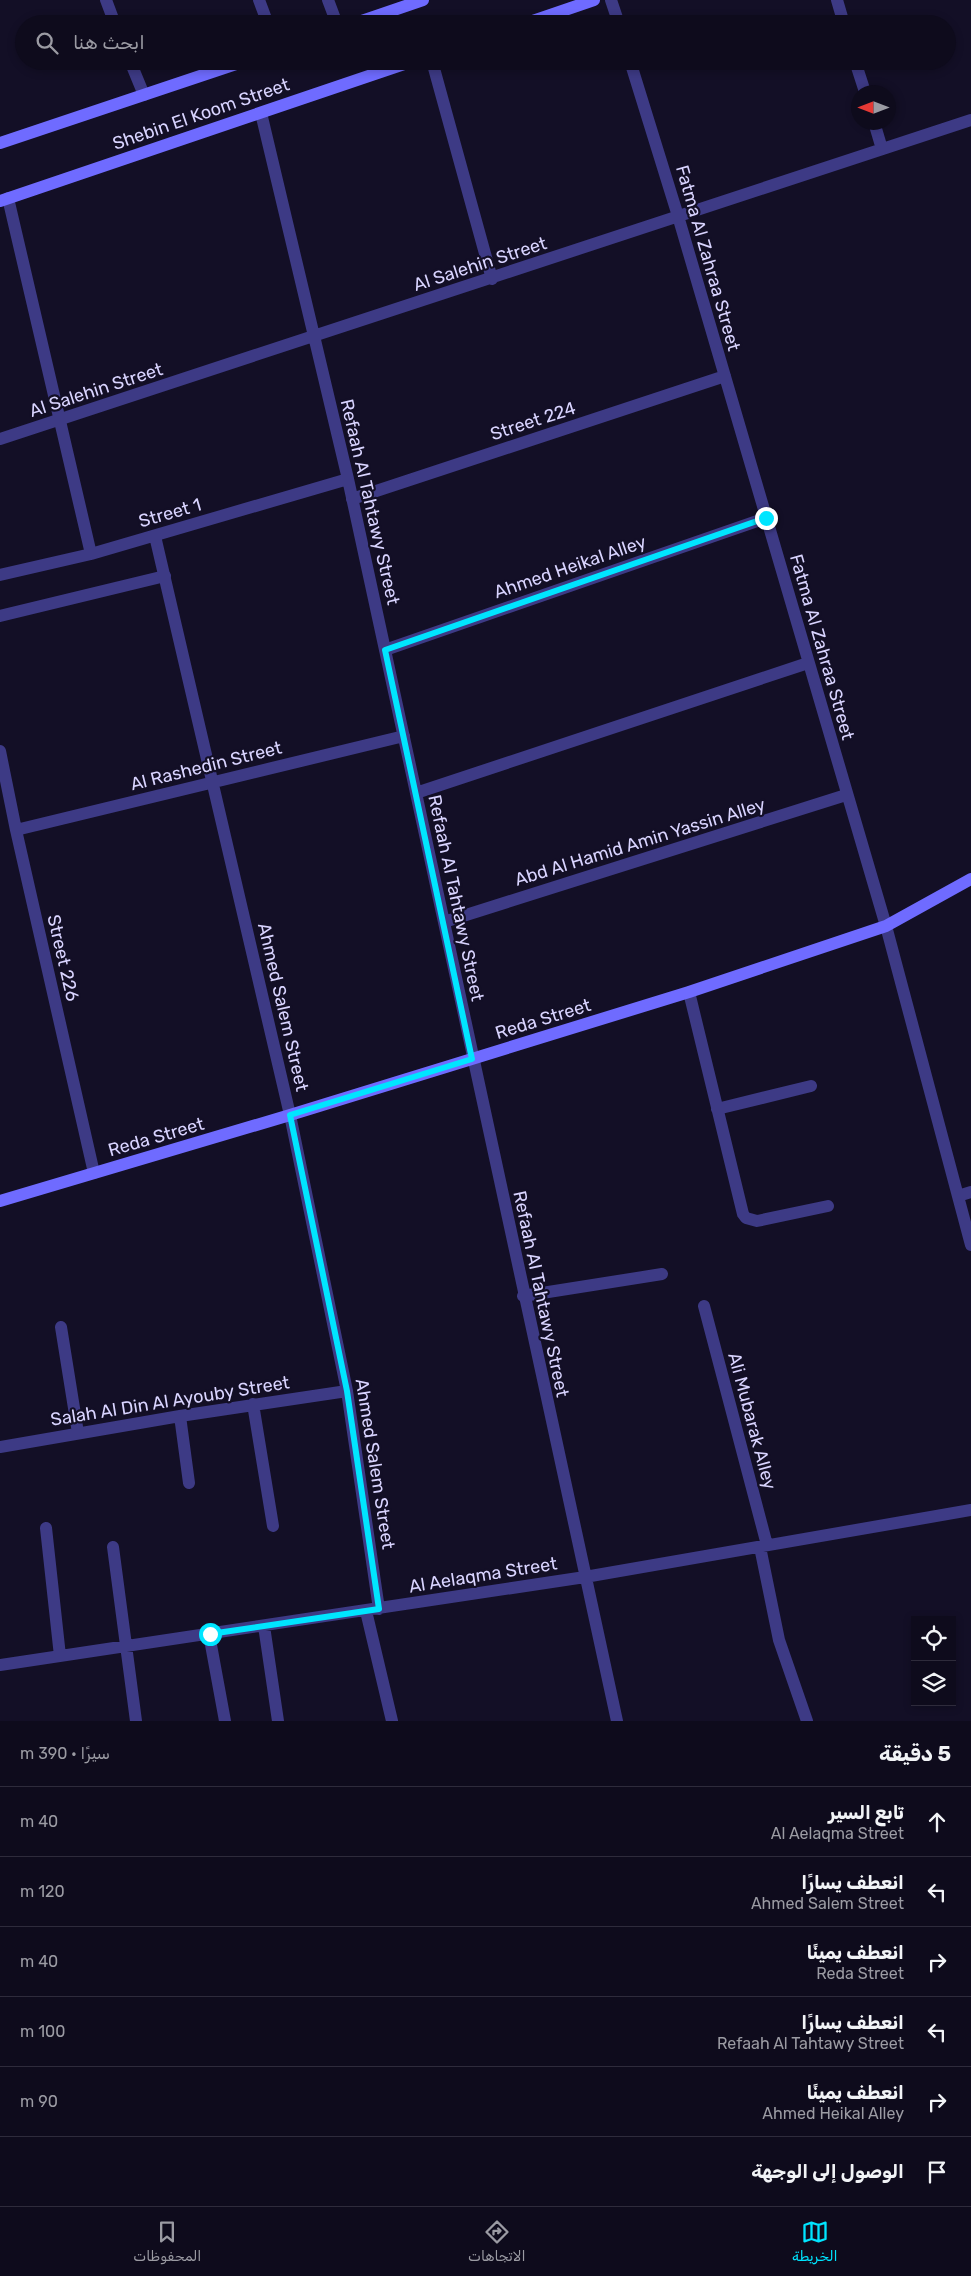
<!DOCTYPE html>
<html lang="ar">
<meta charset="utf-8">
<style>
body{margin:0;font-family:Rubik,"Noto Sans Arabic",sans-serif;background:#171425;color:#f1f3f6;direction:rtl}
.controls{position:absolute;right:15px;bottom:15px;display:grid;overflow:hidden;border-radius:0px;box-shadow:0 2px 8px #0003}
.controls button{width:45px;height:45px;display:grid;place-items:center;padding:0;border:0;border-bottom:1px solid #2e2b3b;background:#0e0b1c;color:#f1f3f6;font:25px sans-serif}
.compass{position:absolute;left:851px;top:85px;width:45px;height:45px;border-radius:50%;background:#0e0b1c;box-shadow:0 2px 8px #0003;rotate:270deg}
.stop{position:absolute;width:15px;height:15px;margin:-11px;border:4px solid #00e5ff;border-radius:50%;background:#fff}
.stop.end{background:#00e5ff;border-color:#fff;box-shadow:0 1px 5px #0008}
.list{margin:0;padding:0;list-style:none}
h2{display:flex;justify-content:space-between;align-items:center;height:65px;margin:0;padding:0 20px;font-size:21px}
h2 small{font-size:16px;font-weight:400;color:#9b9ba3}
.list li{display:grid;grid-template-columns:32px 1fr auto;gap:15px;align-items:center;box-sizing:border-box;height:70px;padding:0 20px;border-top:1px solid #2e2b3b}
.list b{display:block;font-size:19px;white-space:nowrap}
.list p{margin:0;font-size:16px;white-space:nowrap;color:#9b9ba3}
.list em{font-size:16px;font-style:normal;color:#9b9ba3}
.icon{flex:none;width:28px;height:28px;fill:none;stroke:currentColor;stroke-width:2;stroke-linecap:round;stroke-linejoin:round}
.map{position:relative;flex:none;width:971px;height:1721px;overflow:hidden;direction:ltr}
.search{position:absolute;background:#0e0b1c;box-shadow:0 2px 8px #0003;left:15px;right:15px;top:15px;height:55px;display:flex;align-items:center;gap:12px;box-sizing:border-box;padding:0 18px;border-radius:28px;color:#9b9ba3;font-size:19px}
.sheet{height:485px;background:#0e0b1c}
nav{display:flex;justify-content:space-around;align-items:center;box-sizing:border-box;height:70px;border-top:1px solid #2e2b3b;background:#0e0b1c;font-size:14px;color:#9b9ba3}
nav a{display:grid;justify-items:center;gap:2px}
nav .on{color:#00e5ff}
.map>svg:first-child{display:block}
</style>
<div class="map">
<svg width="971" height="1721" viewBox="0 0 971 1721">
<rect width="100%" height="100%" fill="#130f26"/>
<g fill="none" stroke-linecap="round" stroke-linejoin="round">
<!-- lane -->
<path stroke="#3d3a85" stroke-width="12" d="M259,0L268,24
M328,0L337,24
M0,616L165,576"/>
<!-- street -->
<path stroke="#3d3a85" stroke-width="12" d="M106,0L115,24
M611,0L619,24
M837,0L844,24
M130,61L144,95
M432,61L492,279
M630,61L678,216L886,926L971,1245
M855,61L865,92
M261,113L348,479L617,1721
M874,122L882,149
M8,198L91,554
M0,439L971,120
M352,499L725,376
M155,536L290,1115L347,1391L379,1609
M0,575L91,554L348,479
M385,650L766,518
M0,751L16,830L94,1173
M416,793L808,663
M16,830L404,736
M444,922L846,795
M689,992L743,1214L746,1218L757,1221L828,1206
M717,1109L811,1086
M958,1196L971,1192
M523,1296L662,1274
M704,1306L767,1545
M61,1327L78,1433
M253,1404L273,1526
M180,1416L189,1483
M0,1447L180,1416L347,1391
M46,1528L60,1656
M113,1547L136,1721
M760,1547L779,1640L807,1721
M366,1611L392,1721
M264,1626L278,1721
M209,1634L225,1721
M0,1665L585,1577L971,1510"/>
<!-- secondary -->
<path stroke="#6f6bff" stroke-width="12" d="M353,24L423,0
M524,24L594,0
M0,143L245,61
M0,201L413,61
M0,1201L290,1115L689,992L886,926L971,879"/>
</g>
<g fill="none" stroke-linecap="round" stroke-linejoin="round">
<!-- route -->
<path stroke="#00e5ff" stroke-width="6" d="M210,1634L379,1609L347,1391L290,1115L472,1059L385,650L766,518"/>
</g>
<g text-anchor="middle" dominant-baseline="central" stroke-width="4.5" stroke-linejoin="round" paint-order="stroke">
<!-- street labels -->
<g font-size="18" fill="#d9d4ff" stroke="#130f26">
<text transform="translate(201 114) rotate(-19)">Shebin El Koom Street</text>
<text transform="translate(708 258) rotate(74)">Fatma Al Zahraa Street</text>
<text transform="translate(480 264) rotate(-18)">Al Salehin Street</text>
<text transform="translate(96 390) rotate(-18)">Al Salehin Street</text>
<text transform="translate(533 421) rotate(-18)">Street 224</text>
<text transform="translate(370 502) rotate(77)">Refaah Al Tahtawy Street</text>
<text transform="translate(170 513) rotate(-16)">Street 1</text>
<text transform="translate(570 567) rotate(-19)">Ahmed Heikal Alley</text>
<text transform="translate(822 647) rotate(74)">Fatma Al Zahraa Street</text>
<text transform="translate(206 766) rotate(-14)">Al Rashedin Street</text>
<text transform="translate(640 842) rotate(-17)">Abd Al Hamid Amin Yassin Alley</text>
<text transform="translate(456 898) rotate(78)">Refaah Al Tahtawy Street</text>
<text transform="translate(63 958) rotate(77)">Street 226</text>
<text transform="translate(283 1007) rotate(77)">Ahmed Salem Street</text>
<text transform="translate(543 1019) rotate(-17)">Reda Street</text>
<text transform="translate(156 1137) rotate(-16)">Reda Street</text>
<text transform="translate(541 1294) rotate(78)">Refaah Al Tahtawy Street</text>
<text transform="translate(170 1401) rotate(-9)">Salah Al Din Al Ayouby Street</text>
<text transform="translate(752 1421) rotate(75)">Ali Mubarak Alley</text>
<text transform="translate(375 1464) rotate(81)">Ahmed Salem Street</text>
<text transform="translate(483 1575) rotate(-9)">Al Aelaqma Street</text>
</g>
</g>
</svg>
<div class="controls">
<button><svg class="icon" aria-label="locate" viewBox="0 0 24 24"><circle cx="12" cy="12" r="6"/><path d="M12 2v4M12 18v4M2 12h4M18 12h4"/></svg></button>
<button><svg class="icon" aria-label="layers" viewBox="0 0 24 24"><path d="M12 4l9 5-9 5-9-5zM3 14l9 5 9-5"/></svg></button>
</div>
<svg class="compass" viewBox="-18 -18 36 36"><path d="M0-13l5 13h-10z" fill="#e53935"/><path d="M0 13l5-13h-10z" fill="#9b9ba3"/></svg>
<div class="stop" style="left:210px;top:1634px"></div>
<div class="stop end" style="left:766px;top:518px"></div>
<div class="search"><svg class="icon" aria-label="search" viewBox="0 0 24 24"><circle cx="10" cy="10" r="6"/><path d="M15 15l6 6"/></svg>ابحث هنا</div>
</div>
<section class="sheet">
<h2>5 دقيقة<small>سيرًا · 390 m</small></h2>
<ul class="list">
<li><svg class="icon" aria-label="ahead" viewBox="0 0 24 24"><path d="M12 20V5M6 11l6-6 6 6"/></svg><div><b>تابع السير</b><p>Al Aelaqma Street</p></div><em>40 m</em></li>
<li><svg class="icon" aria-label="left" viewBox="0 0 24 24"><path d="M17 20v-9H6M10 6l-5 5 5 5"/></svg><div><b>انعطف يسارًا</b><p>Ahmed Salem Street</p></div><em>120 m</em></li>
<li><svg class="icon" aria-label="right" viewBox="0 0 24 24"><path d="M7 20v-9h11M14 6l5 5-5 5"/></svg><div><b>انعطف يمينًا</b><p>Reda Street</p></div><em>40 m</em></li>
<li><svg class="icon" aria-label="left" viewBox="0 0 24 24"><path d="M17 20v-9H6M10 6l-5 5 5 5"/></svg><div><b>انعطف يسارًا</b><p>Refaah Al Tahtawy Street</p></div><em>100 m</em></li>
<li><svg class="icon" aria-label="right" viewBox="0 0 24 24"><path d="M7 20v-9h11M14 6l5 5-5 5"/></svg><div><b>انعطف يمينًا</b><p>Ahmed Heikal Alley</p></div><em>90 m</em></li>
<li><svg class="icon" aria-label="arrive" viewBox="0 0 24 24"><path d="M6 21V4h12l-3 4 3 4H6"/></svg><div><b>الوصول إلى الوجهة</b></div></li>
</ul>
</section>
<nav>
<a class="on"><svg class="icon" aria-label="map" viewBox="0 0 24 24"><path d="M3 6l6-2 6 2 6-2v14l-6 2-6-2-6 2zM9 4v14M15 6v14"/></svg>الخريطة</a>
<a><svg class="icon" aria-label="directions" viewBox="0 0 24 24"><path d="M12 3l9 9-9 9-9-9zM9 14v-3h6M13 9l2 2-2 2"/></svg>الاتجاهات</a>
<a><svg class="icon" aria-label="saved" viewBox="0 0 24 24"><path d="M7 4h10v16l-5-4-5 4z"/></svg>المحفوظات</a>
</nav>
